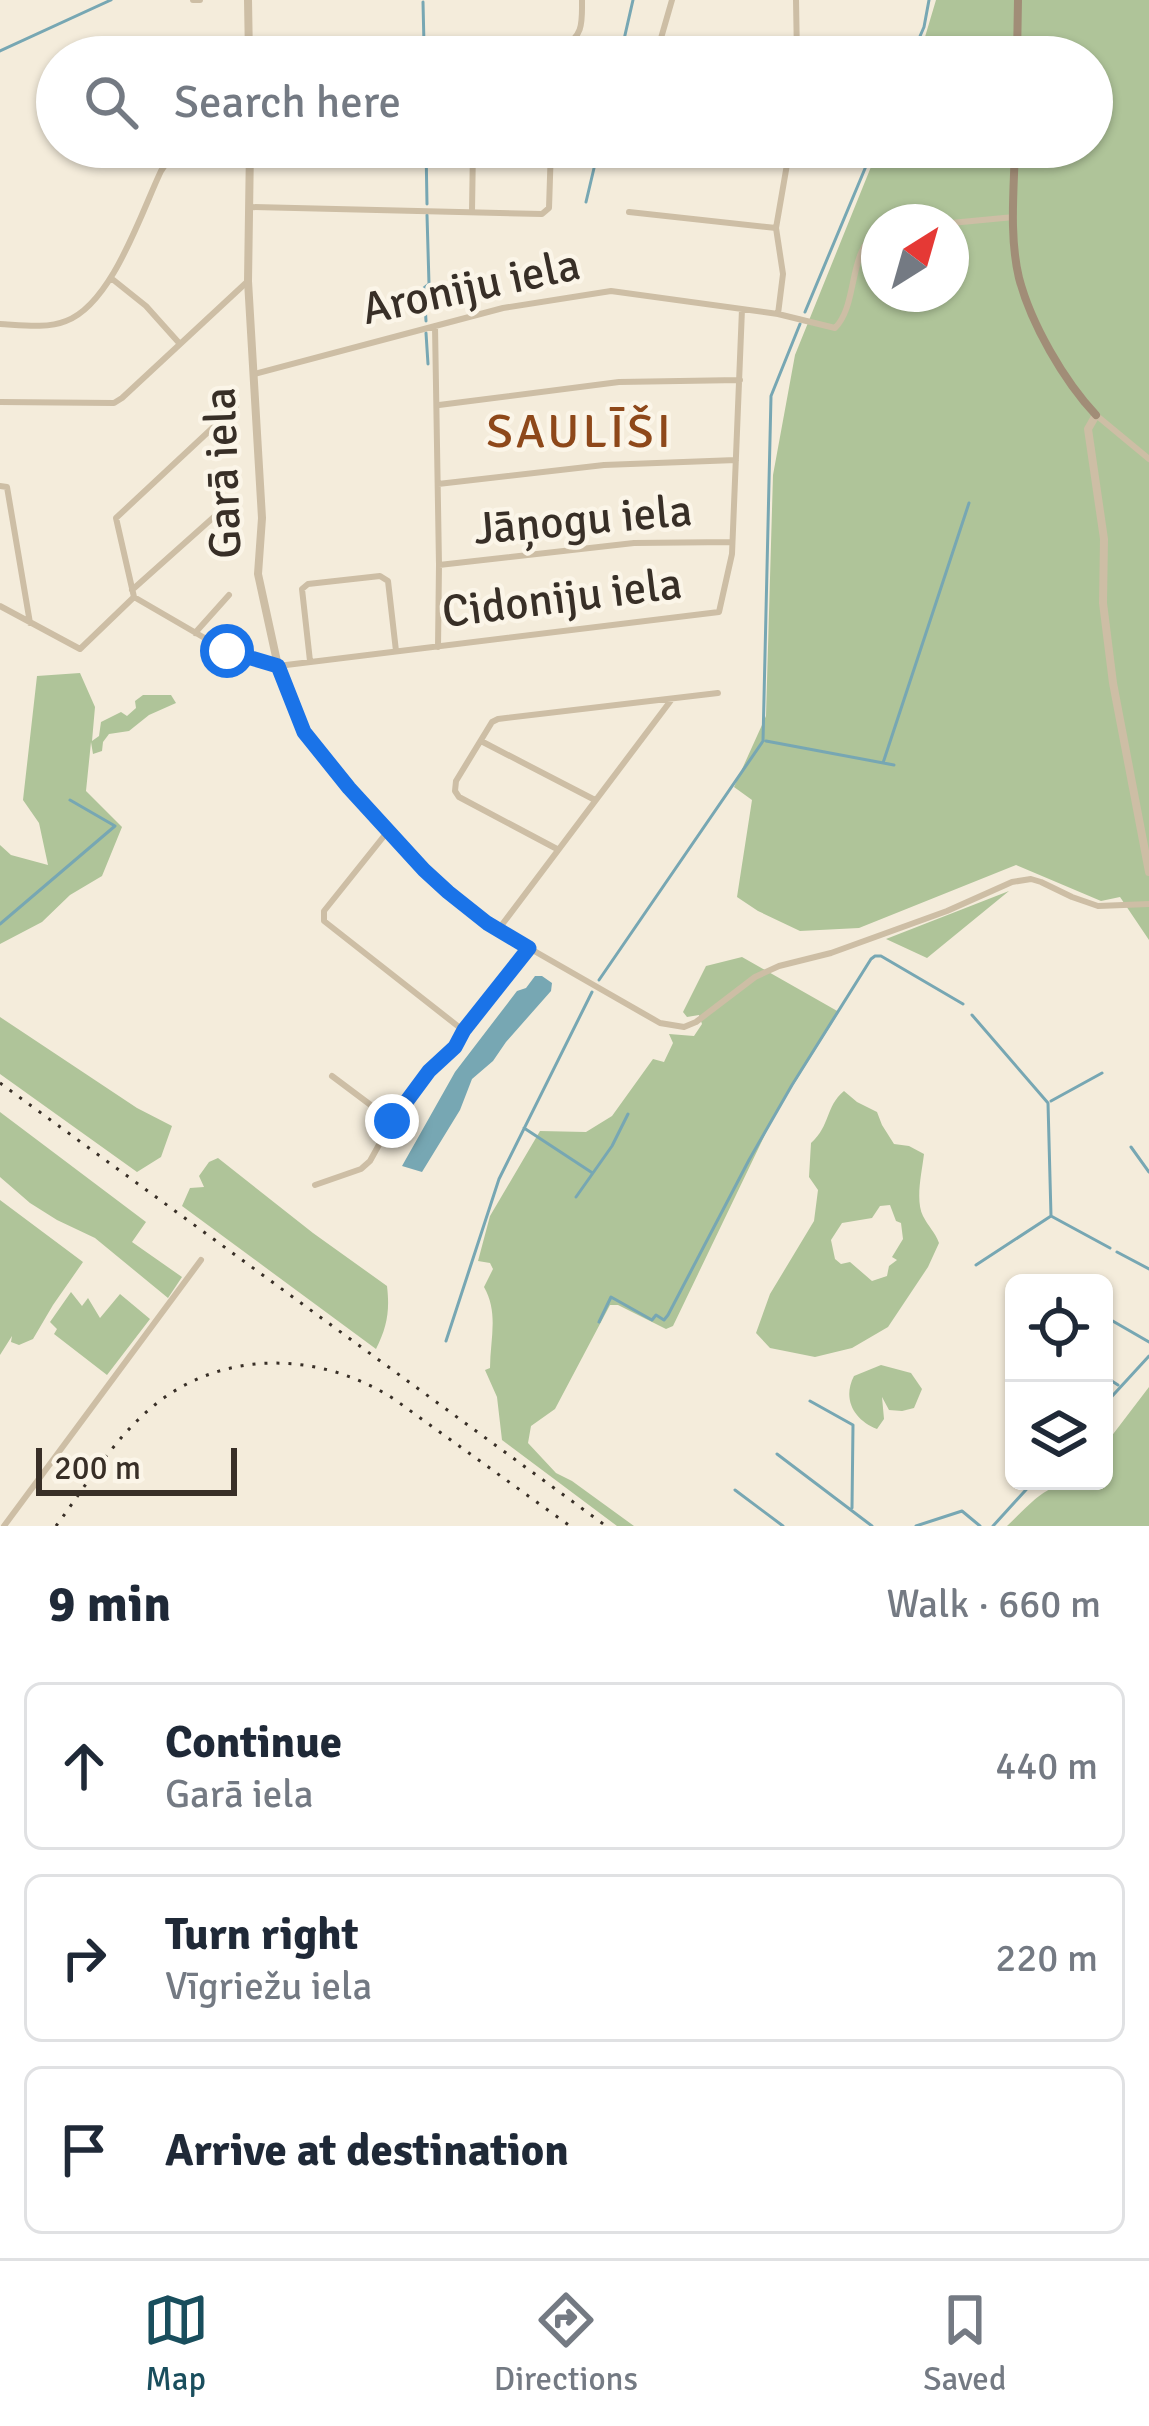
<!DOCTYPE html>
<meta charset="utf-8">
<style>
body{margin:0;font-family:Signika,sans-serif;background:#f6f6f7;color:#1f2937}
.controls{position:absolute;right:36px;bottom:36px;display:grid;overflow:hidden;border-radius:18px;box-shadow:0 3px 9px #0004}
.controls button{width:108px;height:108px;display:grid;place-items:center;padding:0;border:0;border-bottom:3px solid #e0e1e3;background:#fff;color:#1f2937;font:60px sans-serif}
.compass{position:absolute;left:861px;top:204px;width:108px;height:108px;border-radius:50%;background:#fff;box-shadow:0 3px 9px #0004;rotate:37deg}
.scale{position:absolute;left:36px;bottom:30px;width:201px;box-sizing:border-box;padding-left:12px;border:6px solid #382f27;border-top:0;font-size:33px;line-height:42px;white-space:nowrap;color:#382f27;-webkit-text-stroke:9px #fbf5e8;paint-order:stroke}
.stop{position:absolute;width:36px;height:36px;margin:-27px;border:9px solid #1a73e8;border-radius:50%;background:#fff}
.stop.end{background:#1a73e8;border-color:#fff;box-shadow:0 3px 12px #0008}
.list{margin:0;padding:0;list-style:none}
h2{display:flex;justify-content:space-between;align-items:center;height:156px;margin:0;padding:0 48px;font-size:51px}
h2 small{font-size:39px;font-weight:400;color:#747a83}
.list li{display:grid;grid-template-columns:78px 1fr auto;gap:36px;align-items:center;box-sizing:border-box;height:168px;margin:0 24px 24px;padding:0 24px;border:3px solid #e0e1e3;border-radius:18px}
.list b{display:block;font-size:45px;white-space:nowrap}
.list p{margin:0;font-size:39px;white-space:nowrap;color:#747a83}
.list em{font-size:39px;font-style:normal;color:#747a83}
.icon{flex:none;width:66px;height:66px;fill:none;stroke:currentColor;stroke-width:2;stroke-linecap:round;stroke-linejoin:round}
.map{position:relative;flex:none;width:1149px;height:1526px;overflow:hidden}
.search{position:absolute;background:#fff;box-shadow:0 3px 9px #0004;left:36px;right:36px;top:36px;height:132px;display:flex;align-items:center;gap:30px;box-sizing:border-box;padding:0 42px;border-radius:66px;color:#747a83;font-size:45px}
.sheet{height:732px;background:#fff}
nav{display:flex;justify-content:space-around;align-items:center;box-sizing:border-box;height:168px;border-top:3px solid #e0e1e3;background:#fff;font-size:33px;color:#747a83}
nav a{display:grid;justify-items:center;gap:6px}
nav .on{color:#194e5d}
.map>svg:first-child{display:block}
</style>
<div class="map">
<svg width="1149" height="1526" viewBox="0 0 1149 1526">
<rect width="100%" height="100%" fill="#f4ecdb"/>
<!-- green -->
<path fill="#afc499" fill-rule="evenodd" d="M936,0H1149V940L1120,897L1101,901L1016,865L859,928L800,931L758,911L737,897L752,800L734,787L766,716L773,475L795,355L879,147H1092V57H919ZM879,222H951V294H879Z
M80,673L95,707L92,741L99,736L101,722L121,712L127,716L136,708L135,701L143,695H171L176,703L149,715L129,731L109,734L103,742L102,751L93,754L91,742L86,791L122,827L102,876L70,895L42,922L0,944V845L11,855L48,865L39,823L23,800L37,676Z
M1009,891L927,958L886,939Z
M742,957L839,1012L775,1114L673,1326L666,1329L618,1305H610L555,1409L531,1426L528,1443L556,1473L572,1481L634,1526H617L502,1440L497,1397L485,1370L490,1368C490,1340 499,1313 484,1287L493,1269L490,1263L478,1261L490,1216L540,1131L586,1132L612,1116L653,1059L664,1062L673,1043L669,1034L694,1036L702,1024L699,1015L687,1017L683,1012L706,966Z
M0,1017L137,1108L172,1126L161,1157L137,1172L0,1074Z
M844,1091L857,1102L877,1112L882,1125L894,1144L909,1146L924,1154C922,1172 915,1200 923,1216C928,1226 935,1232 939,1243L928,1267L888,1327L852,1348L815,1357L770,1348L756,1333L770,1294L814,1221L818,1190L809,1177L811,1143C831,1125 825,1107 844,1091ZM890,1205L896,1221L901,1223L903,1239L892,1257L897,1260L889,1266L887,1276L872,1281L850,1262L841,1264L835,1259L831,1240L842,1223L872,1218L880,1206Z
M0,1112L146,1222L132,1242L182,1277L168,1298L95,1238L57,1220L30,1203L0,1177Z
M218,1158L313,1233L387,1286C390,1311 387,1327 376,1349L182,1206L190,1188L204,1187L199,1176L209,1162Z
M0,1200L83,1262L53,1305L33,1339L19,1345L11,1342L12,1336L0,1355Z
M71,1292L82,1306L88,1298L100,1318L120,1294L150,1319L107,1375L54,1334L57,1329L50,1322Z
M881,1365L911,1373L922,1389L914,1408L902,1411L889,1410L882,1397L884,1419L877,1429C854,1420 842,1399 854,1376Z
M1149,1387V1526H1007C1045,1489 1049,1481 1104,1481V1446Z"/>
<!-- water -->
<path fill="#77a7b3" d="M535,976H542L552,983L551,991L506,1042L493,1061L472,1079L460,1110L422,1172L402,1166L455,1072L517,991L526,988Z"/>
<g fill="none" stroke-linecap="round" stroke-linejoin="round">
<!-- stream -->
<path stroke="#77a7b3" stroke-width="3" d="M423,2L424,45
M0,51L111,0
M424,56V57
M620,57L633,0
M911,57L924,27L929,0
M426,147L427,204
M586,202L599,147
M805,312L874,147
M426,321L424,288L429,284L427,215
M426,333L428,364
M766,741L894,765
M883,763L969,503
M0,924L115,826L70,800
M599,980L763,741L771,396L800,324
M972,1015L1048,1103L1051,1216
M1051,1101L1102,1073
M524,1128L591,1172
M1131,1147L1149,1172
M576,1197L612,1146L628,1114
M1117,1252L1149,1269
M976,1265L1051,1216L1110,1248
M1104,1316L1149,1342
M599,1322L611,1297L652,1320L656,1315L664,1320L668,1315L749,1160L792,1085L871,959L875,956H881L963,1004
M446,1341L499,1179L592,992
M1104,1376L1118,1385
M810,1401L853,1425L852,1508
M1104,1405L1149,1356
M777,1454L872,1526
M735,1490L783,1526
M916,1526L962,1511L980,1526
M993,1526L1034,1481"/>
<!-- minor -->
<path stroke="#cdbea5" stroke-width="6" d="M193,0H200
M672,0L657,52L725,57
M796,0L797,57
M249,54L394,48L430,51L562,47C584,37 582,21 582,0
M250,148L270,150L335,147
M250,207L542,214L549,208L551,147
M472,211L473,147
M629,212L776,228
M951,223L1014,217
M111,278L146,306L180,344
M778,314L783,274L776,228L790,147
M0,324C20,325 47,329 66,321C112,304 141,213 161,171L169,159L250,160
M435,326L439,565L438,647
M254,374L503,308L611,291L778,314L835,328C859,304 847,249 879,232
M0,402L114,403L122,398L248,281
M439,405L619,382L740,380
M1096,415L1149,459
M438,484L604,465L736,460
M0,486L7,487L30,623
M439,565L634,543L732,542
M132,590L234,499
M134,597L116,518L236,406
M0,606L80,649L134,597L227,651L278,666L719,612L732,554L742,309
M195,633L229,595
M310,661L302,589L308,584L380,576L388,581L396,651
M481,741L595,800
M388,831L324,911V921L464,1031
M557,849L459,797L455,791L456,781L492,722L498,719L718,693
M498,930L672,699
M332,1076L392,1121
M315,1185L361,1169L370,1161L396,1114L415,1088L455,1047L464,1031L529,948L660,1023L684,1027L696,1022L755,977L779,966L831,953L947,911L1012,882L1031,879L1041,882L1072,897L1098,906L1149,904
M4,1526L201,1260"/>
<!-- tertiary -->
<path stroke="#cdbea5" stroke-width="8" d="M248,0L249,57
M250,147L248,281L262,518L258,574L278,666L304,732L349,787L424,870L447,892L487,923L529,948
M1096,415L1088,429L1104,539L1103,603L1113,683L1149,872"/>
<!-- secondary -->
<path stroke="#a18d77" stroke-width="8" d="M1017,57L1018,0
M1015,147C1014,189 1009,236 1019,278C1031,324 1064,381 1096,415"/>
<!-- rail -->
<path stroke="#382f27" stroke-width="3" stroke-dasharray="3 9" stroke-linecap="butt" d="M0,1083L606,1526
M56,1526C83,1490 108,1448 141,1417C211,1349 315,1348 394,1399L570,1526"/>
</g>
<g fill="none" stroke-linecap="round" stroke-linejoin="round">
<!-- route -->
<path stroke="#1a73e8" stroke-width="15" d="M227,651L278,666L304,732L349,788L424,870L448,892L487,923L529,948L464,1030L455,1047L429,1071L392,1121"/>
</g>
<g text-anchor="middle" dominant-baseline="central" stroke-width="9" stroke-linejoin="round" paint-order="stroke">
<!-- street labels -->
<g font-size="45" fill="#382f27" stroke="#fbf5e8">
<text transform="translate(471 287) rotate(-12)">Aroniju iela</text>
<text transform="translate(223 473) rotate(-92)">Garā iela</text>
<text transform="translate(583 520) rotate(-5)">Jāņogu iela</text>
<text transform="translate(562 598) rotate(-7)">Cidoniju iela</text>
</g>
<!-- neighbourhood labels -->
<g font-size="48" letter-spacing="3" fill="#8e481a" stroke="#fbf5e8">
<text x="580" y="431">SAULĪŠI</text>
</g>
</g>
</svg>
<div class="controls">
<button><svg class="icon" aria-label="locate" viewBox="0 0 24 24"><circle cx="12" cy="12" r="6"/><path d="M12 2v4M12 18v4M2 12h4M18 12h4"/></svg></button>
<button><svg class="icon" aria-label="layers" viewBox="0 0 24 24"><path d="M12 4l9 5-9 5-9-5zM3 14l9 5 9-5"/></svg></button>
</div>
<svg class="compass" viewBox="-18 -18 36 36"><path d="M0-13l5 13h-10z" fill="#e53935"/><path d="M0 13l5-13h-10z" fill="#747a83"/></svg>
<div class="scale">200 m</div>
<div class="stop" style="left:227px;top:651px"></div>
<div class="stop end" style="left:392px;top:1121px"></div>
<div class="search"><svg class="icon" aria-label="search" viewBox="0 0 24 24"><circle cx="10" cy="10" r="6"/><path d="M15 15l6 6"/></svg>Search here</div>
</div>
<section class="sheet">
<h2>9 min<small>Walk · 660 m</small></h2>
<ul class="list">
<li><svg class="icon" aria-label="ahead" viewBox="0 0 24 24"><path d="M12 20V5M6 11l6-6 6 6"/></svg><div><b>Continue</b><p>Garā iela</p></div><em>440 m</em></li>
<li><svg class="icon" aria-label="right" viewBox="0 0 24 24"><path d="M7 20v-9h11M14 6l5 5-5 5"/></svg><div><b>Turn right</b><p>Vīgriežu iela</p></div><em>220 m</em></li>
<li><svg class="icon" aria-label="arrive" viewBox="0 0 24 24"><path d="M6 21V4h12l-3 4 3 4H6"/></svg><div><b>Arrive at destination</b></div></li>
</ul>
</section>
<nav>
<a class="on"><svg class="icon" aria-label="map" viewBox="0 0 24 24"><path d="M3 6l6-2 6 2 6-2v14l-6 2-6-2-6 2zM9 4v14M15 6v14"/></svg>Map</a>
<a><svg class="icon" aria-label="directions" viewBox="0 0 24 24"><path d="M12 3l9 9-9 9-9-9zM9 14v-3h6M13 9l2 2-2 2"/></svg>Directions</a>
<a><svg class="icon" aria-label="saved" viewBox="0 0 24 24"><path d="M7 4h10v16l-5-4-5 4z"/></svg>Saved</a>
</nav>
